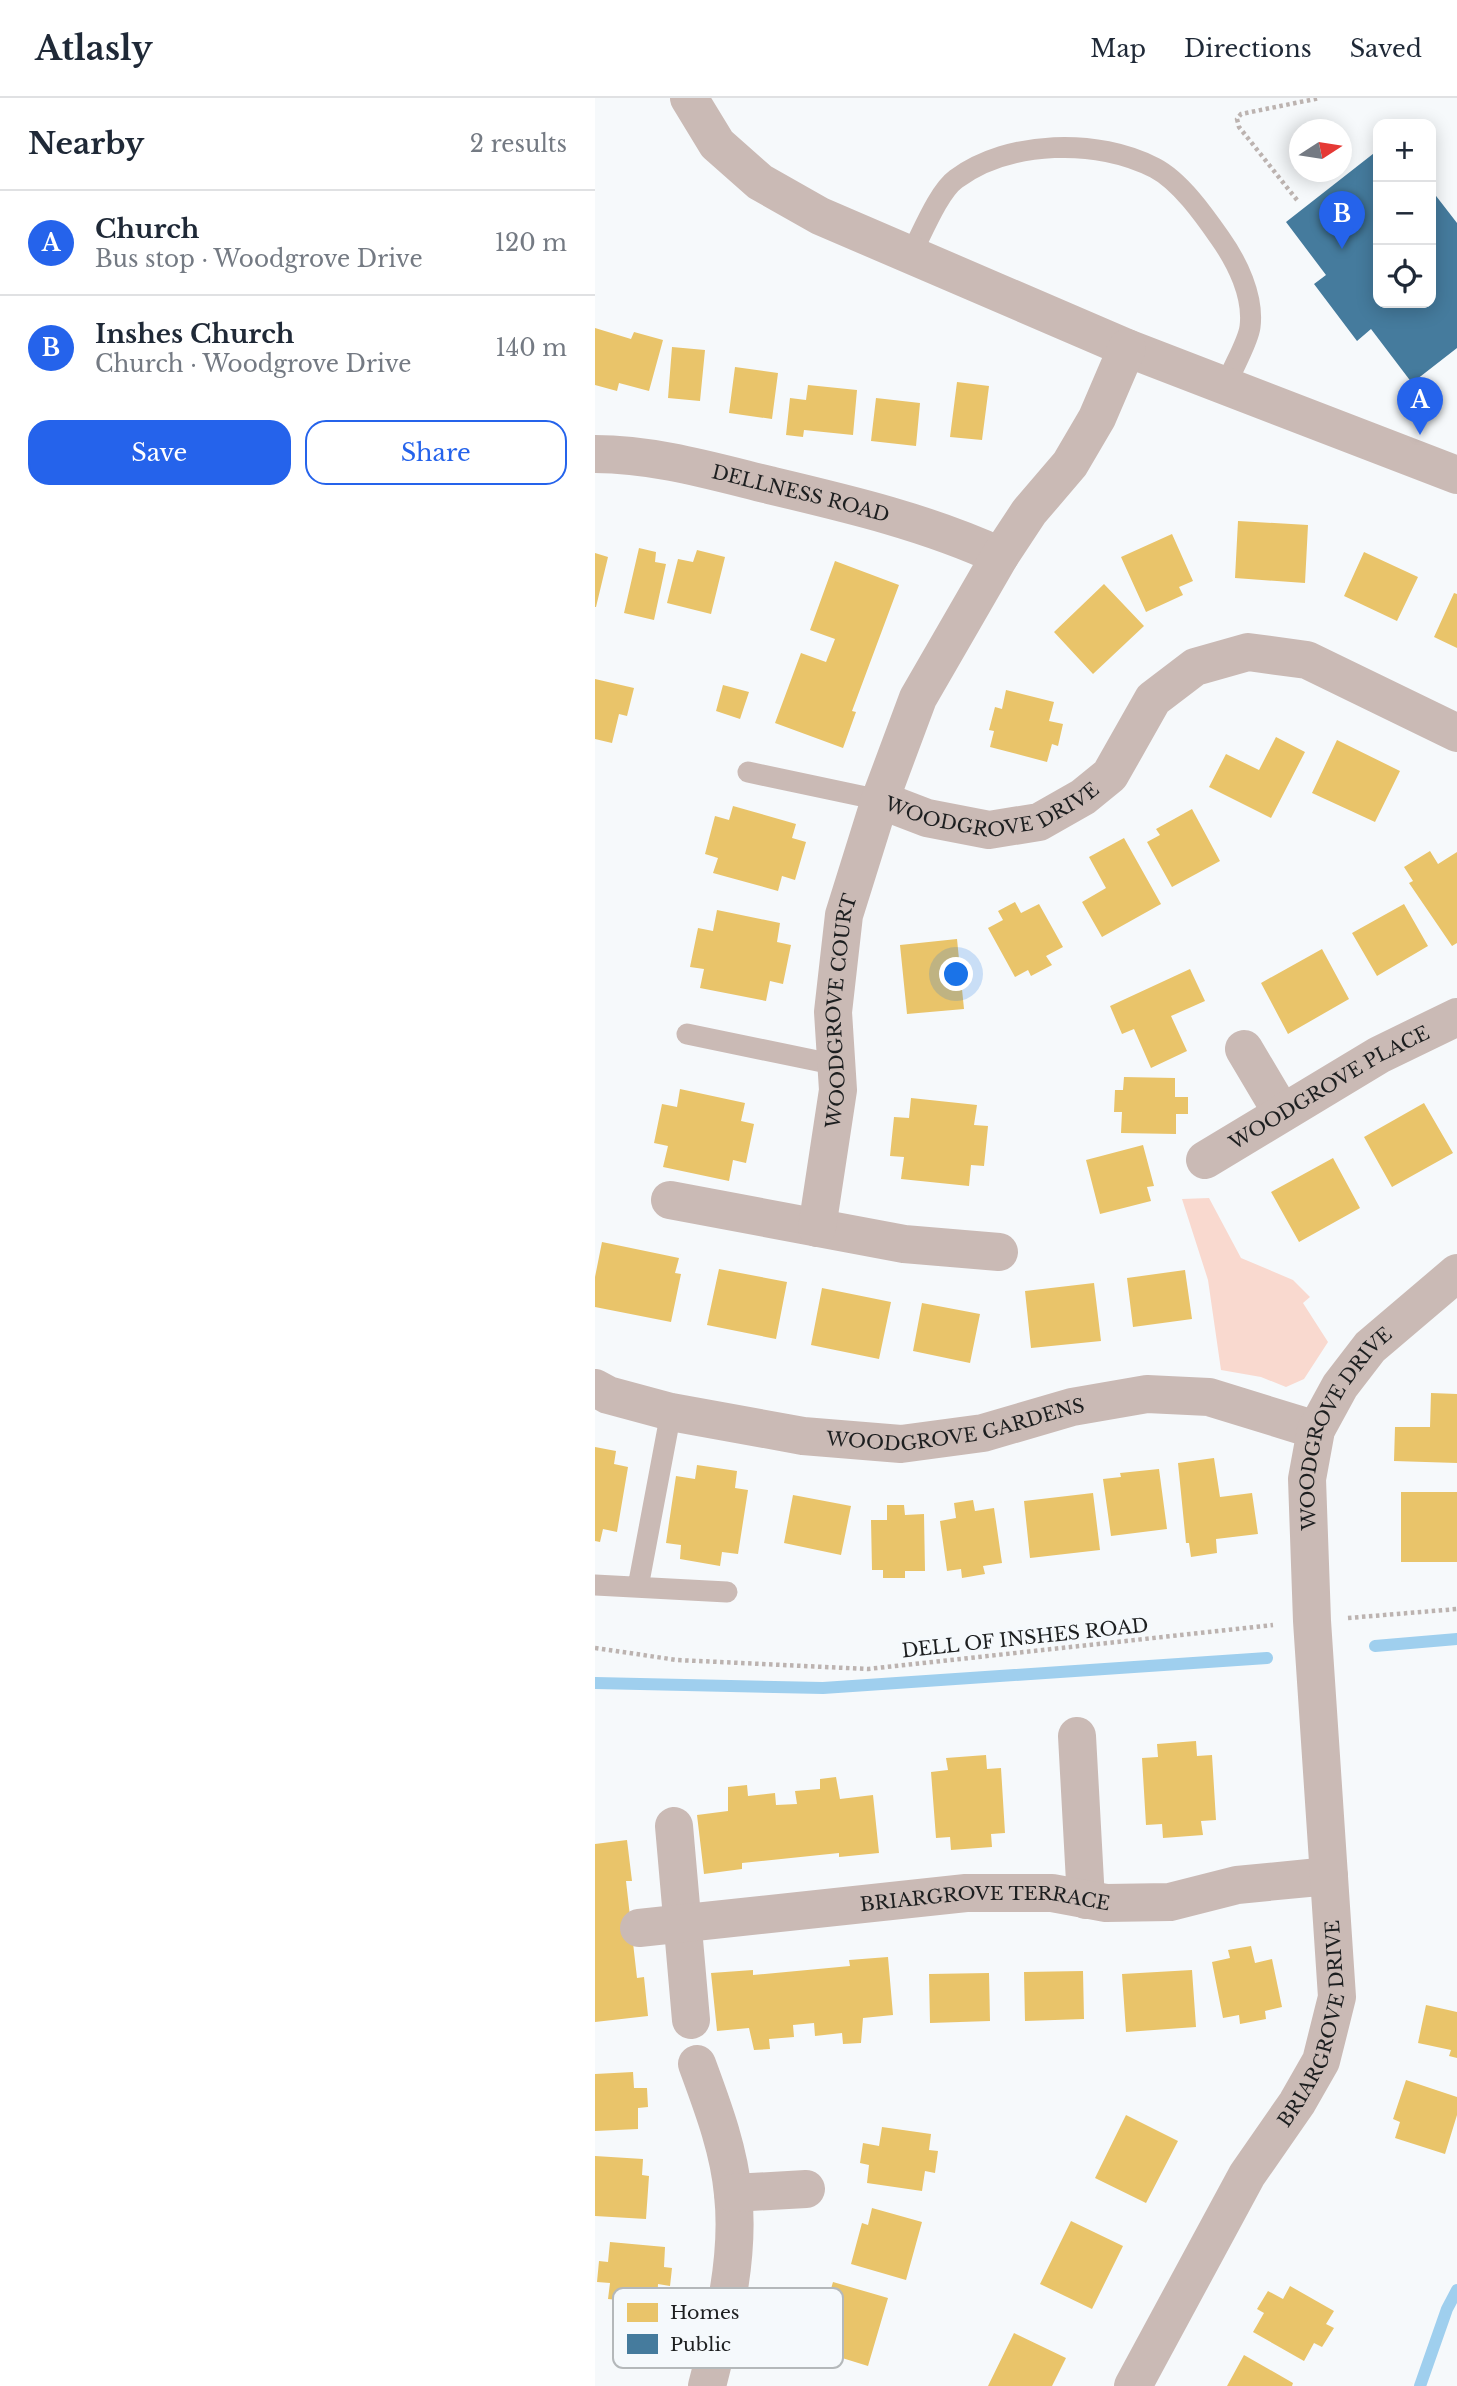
<!DOCTYPE html>
<meta charset="utf-8">
<style>
body{margin:0;font-family:"Libre Baskerville",serif;background:#f6f6f7;color:#1f2937}
.controls{position:absolute;right:21px;top:21px;display:grid;overflow:hidden;border-radius:14px;box-shadow:0 4px 18px #0003}
.controls button{width:63px;height:63px;display:grid;place-items:center;padding:0;border:0;border-bottom:2px solid #e0e1e3;background:#fff;color:#1f2937;font:35px sans-serif}
.compass{position:absolute;left:694px;top:21px;width:63px;height:63px;border-radius:50%;background:#fff;box-shadow:0 4px 18px #0003;rotate:78deg}
.you{position:absolute;left:362px;top:877px;width:24px;height:24px;margin:-18px;border:5px solid #fff;border-radius:50%;background:#1a73e8;box-shadow:0 0 0 10px #1a73e833}
.badge{display:grid;place-items:center;width:46px;height:46px;border-radius:50%;background:#2563eb;color:#fff;font-size:23px;font-weight:700}
.pin{position:absolute;translate:-50% -58px;filter:drop-shadow(0 2px 4px #0008)}
.pin::after{content:'';position:absolute;top:37px;width:24px;height:21px;background:inherit;clip-path:polygon(0 0,100% 0,50% 100%)}
.list{margin:0;padding:0;list-style:none}
h2{display:flex;justify-content:space-between;align-items:center;height:91px;margin:0;padding:0 28px;font-size:30px}
h2 small{font-size:23px;font-weight:400;color:#747a83}
.list li{display:grid;grid-template-columns:46px 1fr auto;gap:21px;align-items:center;box-sizing:border-box;height:105px;padding:0 28px;border-top:2px solid #e0e1e3}
.list b{display:block;font-size:26px;white-space:nowrap}
.list p{margin:0;font-size:23px;white-space:nowrap;color:#747a83}
.list em{font-size:23px;font-style:normal;color:#747a83}
.actions{display:flex;gap:14px;padding:21px 28px}
.actions a{flex:1;padding:16px 0;border:2px solid #2563eb;border-radius:21px;text-align:center;font-size:24px;color:#2563eb}
.actions .main{background:#2563eb;color:#fff}
.icon{flex:none;width:38px;height:38px;fill:none;stroke:currentColor;stroke-width:2;stroke-linecap:round;stroke-linejoin:round}
.map{position:relative;flex:none;width:862px;height:2288px;overflow:hidden}
header{display:flex;align-items:center;gap:42px;box-sizing:border-box;height:98px;padding:0 35px;background:#fff;border-bottom:2px solid #e0e1e3}
header strong{font-size:33px}
nav{display:flex;gap:38px;margin-inline-start:auto;font-size:24px}
main{display:flex}
aside{flex:1;background:#fff}
.map>svg:first-child{display:block}
</style>
<header>
<strong>Atlasly</strong>
<nav><a>Map</a><a>Directions</a><a>Saved</a></nav>
</header>
<main>
<aside>
<h2>Nearby<small>2 results</small></h2>
<ul class="list">
<li><span class="badge">A</span><div><b>Church</b><p>Bus stop · Woodgrove Drive</p></div><em>120 m</em></li>
<li><span class="badge">B</span><div><b>Inshes Church</b><p>Church · Woodgrove Drive</p></div><em>140 m</em></li>
</ul>
<div class="actions"><a class="main">Save</a><a>Share</a></div>
</aside>
<div class="map">
<svg width="862" height="2288" viewBox="0 0 862 2288">
<rect width="100%" height="100%" fill="#f6f9fb"/>
<!-- green -->
<path fill="#f9d9cf" d="M614,1100L646,1160L698,1182L715,1199L708,1205L733,1244L709,1281L691,1289L666,1279L626,1272L613,1182L587,1101Z"/>
<!-- homes -->
<path fill="#e9c46a" d="M0,230L36,241L39,234L68,242L54,293L24,285L22,293L0,287Z
M77,249L110,252L105,303L73,300Z
M140,269L183,275L177,321L134,315Z
M362,284L394,288L387,342L355,339Z
M213,287L262,292L258,337L209,332L208,339L191,337L195,300L211,302Z
M281,300L325,305L321,348L276,343Z
M643,423L713,427L710,485L640,480Z
M577,436L598,483L584,489L588,497L551,514L526,459Z
M44,450L61,454L60,464L71,466L59,522L29,515Z
M102,452L130,459L116,516L72,505L83,461L98,464Z
M769,454L823,479L802,523L749,498Z
M0,455L13,459L1,509H0Z
M240,463L304,487L257,613L261,614L248,650L180,625L206,555L231,564L240,541L215,532Z
M509,486L549,528L498,576L459,534Z
M859,495L862,496V550L839,539Z
M0,581L39,590L32,618L24,616L17,645L0,641Z
M128,587L154,594L145,621L121,613Z
M411,592L459,604L454,623L468,626L463,648L457,646L452,664L395,649L399,633L394,632L400,609L407,611Z
M681,639L710,654L676,720L614,689L631,656L664,672Z
M742,642L805,673L780,724L717,695Z
M138,708L201,726L197,740L211,744L200,782L187,778L183,793L118,775L123,760L110,756L120,718L134,722Z
M597,711L625,763L577,789L552,744L565,737L561,731Z
M529,740L566,806L507,839L487,804L511,790L494,759Z
M835,753L843,766L862,754V845L857,848L814,785L818,783L809,769Z
M420,804L426,815L444,806L468,849L451,858L457,867L436,878L433,872L420,879L393,830L408,822L403,813Z
M809,806L833,848L782,878L757,835Z
M122,812L185,825L182,844L196,847L188,886L175,883L171,903L105,890L109,871L95,869L103,830L118,833Z
M362,841L369,911L312,916L305,847Z
M727,851L754,901L693,936L666,885Z
M595,871L610,903L576,918L592,953L556,970L539,931L527,936L515,908Z
M529,979L580,980V999H593V1016H581V1036L526,1035L527,1014H519L520,992H528Z
M85,991L150,1005L146,1023L159,1026L151,1065L138,1062L134,1083L68,1069L73,1048L59,1045L67,1006L82,1009Z
M316,1000L382,1007L379,1027L393,1028L389,1068L376,1067L374,1088L306,1081L309,1059L295,1058L299,1019L314,1020Z
M829,1005L858,1055L797,1089L769,1039Z
M548,1047L559,1088L552,1089L556,1103L505,1116L491,1062Z
M738,1060L765,1110L704,1144L676,1094Z
M7,1144L84,1160L80,1175L86,1176L76,1224L0,1209V1179Z
M124,1171L192,1184L181,1241L112,1227Z
M590,1172L597,1221L538,1229L532,1180Z
M499,1185L506,1243L436,1250L430,1193Z
M227,1190L296,1204L284,1261L216,1247Z
M327,1205L385,1216L375,1265L318,1253Z
M836,1295L862,1296V1365L799,1363L800,1329H835Z
M0,1349L21,1353L19,1366L33,1369L22,1434L8,1431L5,1444L0,1443Z
M619,1360L625,1399L657,1395L663,1436L621,1441L622,1455L596,1459L594,1445H591L583,1365Z
M102,1367L142,1373L140,1390L153,1392L143,1456L127,1454L125,1468L85,1461L86,1447L71,1445L81,1378L100,1381Z
M564,1371L572,1431L516,1438L508,1381L526,1379L525,1375Z
M806,1394H862V1464H806Z
M498,1395L505,1452L435,1460L429,1403Z
M198,1397L256,1408L246,1457L189,1445Z
M378,1402L380,1413L399,1410L407,1465L388,1468L390,1476L367,1480L366,1471L352,1473L345,1423L361,1420L359,1405Z
M292,1407H309L310,1417L329,1416L330,1473H310V1480H288V1472H277L276,1422H292Z
M601,1643L602,1658L617,1657L621,1722L606,1723L608,1737L568,1740L567,1726L551,1727L547,1660L563,1659L562,1646Z
M391,1657L392,1671L406,1670L410,1735L396,1736L397,1749L356,1752L355,1739L341,1740L336,1674L353,1672L351,1660Z
M241,1679L245,1701L278,1697L284,1755L244,1759V1755L147,1765V1771L109,1776L102,1717L133,1713V1689L152,1687L153,1698L180,1695L181,1707L202,1706L200,1693L225,1691V1681Z
M32,1742L37,1783H31L42,1880L49,1879L53,1918L0,1924V1746Z
M656,1848L660,1865L677,1861L687,1909L670,1913L671,1921L645,1926L644,1917L628,1920L617,1864L635,1860L633,1852Z
M293,1859L298,1917L268,1920L266,1945L248,1946L247,1935L220,1938L219,1925L198,1927L199,1939L174,1941L175,1951L159,1952L154,1930L122,1933L116,1875L158,1872V1877L255,1868L254,1862Z
M597,1872L601,1929L531,1934L527,1876Z
M488,1873L489,1921L430,1923L429,1874Z
M394,1875L395,1923L335,1925L334,1876Z
M831,1907L862,1914V1960L854,1958L856,1952L823,1945Z
M38,1974L39,1990H52L53,2009L43,2010V2031L0,2033V1976Z
M811,1982L862,1999V2017L850,2056L800,2040L805,2024L798,2021Z
M531,2017L583,2043L551,2105L500,2080Z
M287,2029L336,2036L334,2052L343,2053L340,2075L330,2073L327,2093L272,2085L274,2067L265,2065L268,2045L284,2048Z
M0,2058L48,2061L47,2077L54,2078L51,2121L0,2118Z
M277,2110L327,2124L311,2182L256,2166L267,2125L273,2127Z
M476,2123L528,2148L497,2211L445,2186Z
M15,2144L70,2149L69,2169L77,2170L75,2188L63,2186L62,2206L13,2201L15,2185L2,2184L4,2163L13,2164Z
M238,2184L293,2200L273,2268L218,2251Z
M695,2188L739,2213L731,2226L739,2230L727,2249L719,2245L709,2263L658,2234L669,2215L662,2211L673,2193L688,2201Z
M419,2235L471,2260L457,2288H393Z
M649,2257L698,2285L697,2288H632Z"/>
<!-- public -->
<path fill="#457b9d" d="M783,52V205H836V96L838,94L862,125V250L817,285L776,231L762,243L719,186L731,177L691,124Z"/>
<g fill="none" stroke-linecap="round" stroke-linejoin="round">
<!-- stream -->
<path stroke="#9fcfee" stroke-width="12" d="M780,1548L862,1541
M0,1585L228,1590L672,1560
M825,2288L852,2211L862,2192"/>
<!-- path -->
<path stroke="#bcb3b0" stroke-width="4.5" stroke-dasharray="3.5 3.5" stroke-linecap="butt" d="M702,102L644,29L642,21L646,16L725,0
M753,1520L862,1511
M0,1550L82,1562L273,1571L678,1527"/>
<!-- service -->
<path stroke="#cabab5" stroke-width="21" d="M315,158C326,138 343,94 361,81C414,42 503,40 560,70C585,83 609,117 625,140C642,164 659,198 655,229C653,245 636,272 631,288
M153,674L285,702
M92,936L242,967
M0,1487L132,1494
M43,1489L76,1314"/>
<!-- minor -->
<g stroke="#cabab5" stroke-width="38">
<path d="M94,0L122,46L165,84L225,118L532,250L862,377"/>
<path id="s1" d="M0,356C59,356 117,373 174,387C254,406 331,424 405,458"/>
<path id="s2" d="M285,702L332,720L394,732L444,724L488,699L515,677L558,601L600,569L653,554L712,562L862,635"/>
<path d="M649,951L687,1015"/>
<path id="s3" d="M610,1062L784,957L862,919"/>
<path d="M75,1102L309,1146L404,1154"/>
<path id="s4" d="M222,1130L243,992L238,914L249,817L285,702L323,600L405,458L434,414L475,366L502,320L532,250"/>
<path id="s5" d="M0,1290L13,1297L76,1314L208,1338L306,1346L388,1335L477,1309L552,1296L614,1299L721,1332"/>
<path d="M482,1638L491,1802"/>
<path d="M79,1728L96,1922"/>
<path id="s6" d="M44,1830L371,1795H457L511,1805L575,1804L642,1787L734,1778"/>
<path d="M102,1966C117,2007 134,2051 138,2096C145,2160 128,2226 112,2288"/>
<path d="M138,2095L211,2091"/>
<path id="s7" d="M538,2288L652,2077L702,2005L726,1963L742,1899L717,1523L712,1381L721,1332L745,1288L775,1249L862,1175"/>
</g>
</g>
<g text-anchor="middle" dominant-baseline="central" stroke-width="7" stroke-linejoin="round" paint-order="stroke">
<!-- street labels -->
<g font-size="19" fill="#1d1f20" stroke="#f5f9fc">
<text stroke="none"><textPath href="#s1" startOffset="210">DELLNESS ROAD</textPath></text>
<text stroke="none"><textPath href="#s2" startOffset="119">WOODGROVE DRIVE</textPath></text>
<text stroke="none"><textPath href="#s4" startOffset="219">WOODGROVE COURT</textPath></text>
<text stroke="none"><textPath href="#s3" startOffset="144">WOODGROVE PLACE</textPath></text>
<text stroke="none"><textPath href="#s5" startOffset="369">WOODGROVE GARDENS</textPath></text>
<text stroke="none"><textPath href="#s7" startOffset="1022">WOODGROVE DRIVE</textPath></text>
<text transform="translate(430 1540) rotate(-6)">DELL OF INSHES ROAD</text>
<text stroke="none"><textPath href="#s6" startOffset="348">BRIARGROVE TERRACE</textPath></text>
<text stroke="none"><textPath href="#s7" startOffset="410">BRIARGROVE DRIVE</textPath></text>
</g>
</g>
<!-- legend -->
<rect x="18" y="2190" width="230" height="80" rx="10" fill="#f5f9fc" stroke="#b4b8ba" stroke-width="2"/>
<rect x="32" y="2205" width="31" height="19" fill="#e9c46a"/>
<rect x="32" y="2236" width="31" height="20" fill="#457b9d"/>
<g font-size="19" fill="#1d1f20">
<text x="75" y="2221">Homes</text>
<text x="75" y="2253">Public</text>
</g>
</svg>
<div class="controls">
<button>+</button>
<button>−</button>
<button><svg class="icon" aria-label="locate" viewBox="0 0 24 24"><circle cx="12" cy="12" r="6"/><path d="M12 2v4M12 18v4M2 12h4M18 12h4"/></svg></button>
</div>
<svg class="compass" viewBox="-18 -18 36 36"><path d="M0-13l5 13h-10z" fill="#e53935"/><path d="M0 13l5-13h-10z" fill="#747a83"/></svg>
<div class="you"></div>
<div class="pin badge" style="left:825px;top:337px">A</div>
<div class="pin badge" style="left:747px;top:151px">B</div>
</div>
</main>
